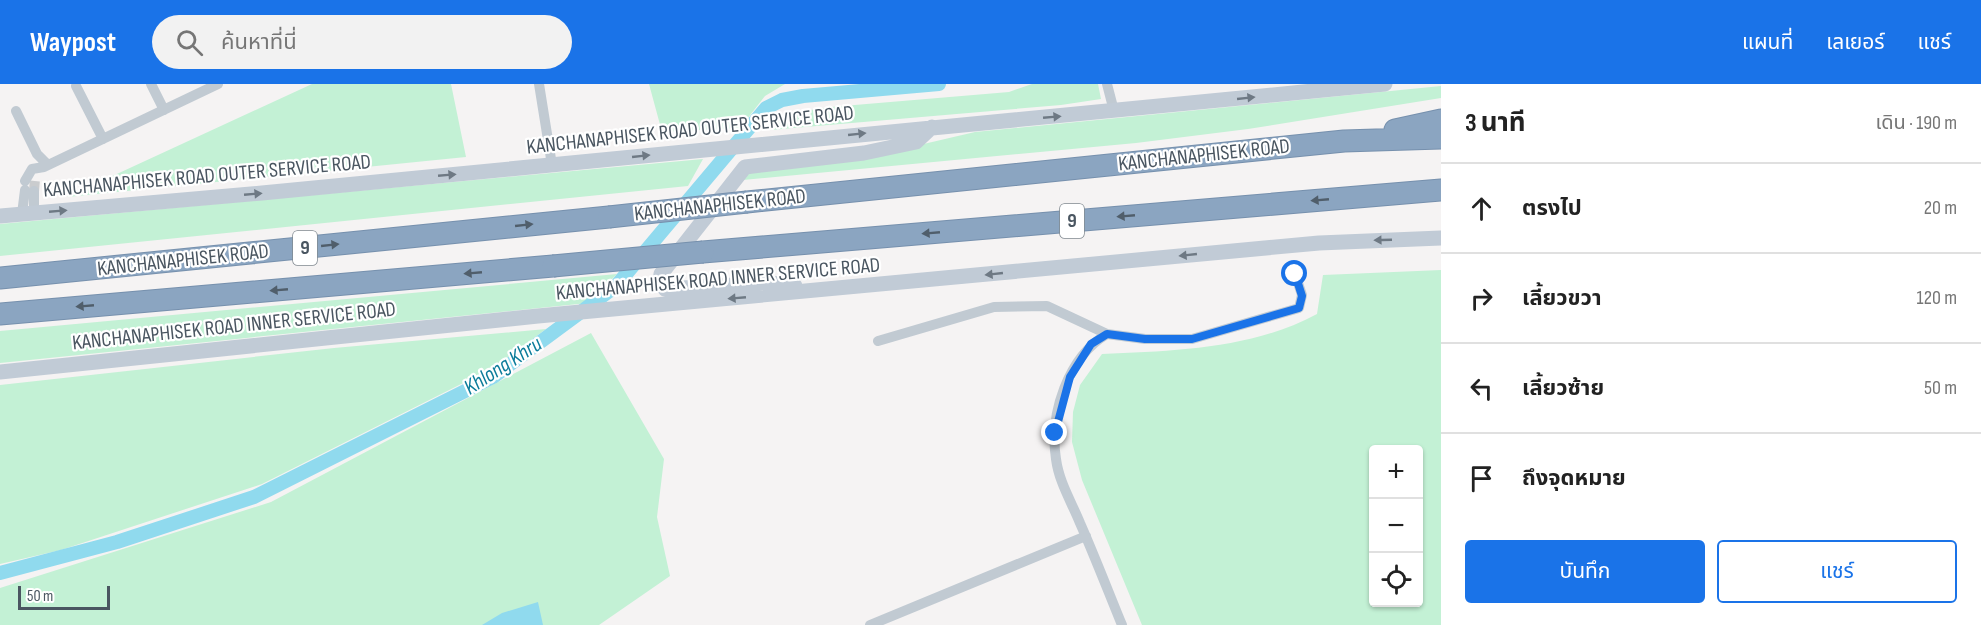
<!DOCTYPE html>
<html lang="th">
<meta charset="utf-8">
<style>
body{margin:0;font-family:"Sofia Sans Condensed","Noto Sans Thai",sans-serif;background:#f2f2f2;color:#222}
.controls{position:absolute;right:18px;bottom:18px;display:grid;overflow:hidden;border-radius:6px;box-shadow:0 2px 4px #0004}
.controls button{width:54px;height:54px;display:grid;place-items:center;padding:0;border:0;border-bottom:2px solid #e0e0e0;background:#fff;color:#222;font:30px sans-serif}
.scale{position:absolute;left:18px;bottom:15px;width:92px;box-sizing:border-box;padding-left:6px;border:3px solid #4a5661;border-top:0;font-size:16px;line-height:21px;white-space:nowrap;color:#4a5661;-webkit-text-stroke:4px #fff;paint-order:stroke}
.stop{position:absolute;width:18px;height:18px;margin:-14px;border:4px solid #1a73e8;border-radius:50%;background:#fff}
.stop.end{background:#1a73e8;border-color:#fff;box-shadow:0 2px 6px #0008}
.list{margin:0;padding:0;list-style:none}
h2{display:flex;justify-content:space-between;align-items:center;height:78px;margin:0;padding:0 24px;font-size:26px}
h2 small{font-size:20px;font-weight:400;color:#767676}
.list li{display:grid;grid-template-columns:39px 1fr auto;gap:18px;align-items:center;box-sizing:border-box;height:90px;padding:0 24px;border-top:2px solid #e0e0e0}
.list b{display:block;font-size:22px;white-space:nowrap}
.list em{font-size:20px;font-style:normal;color:#767676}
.actions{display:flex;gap:12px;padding:18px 24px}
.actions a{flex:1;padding:14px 0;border:2px solid #1a73e8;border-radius:6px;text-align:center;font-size:21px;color:#1a73e8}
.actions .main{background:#1a73e8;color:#fff}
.icon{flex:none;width:33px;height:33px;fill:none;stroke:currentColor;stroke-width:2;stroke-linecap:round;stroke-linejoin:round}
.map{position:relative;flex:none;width:1441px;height:541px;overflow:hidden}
header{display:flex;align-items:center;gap:36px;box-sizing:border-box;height:84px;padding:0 30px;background:#1a73e8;color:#fff}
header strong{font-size:28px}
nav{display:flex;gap:33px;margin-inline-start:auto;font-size:21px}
.search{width:420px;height:54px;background:#f2f2f2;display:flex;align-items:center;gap:15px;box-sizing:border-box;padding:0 21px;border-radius:33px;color:#767676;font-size:22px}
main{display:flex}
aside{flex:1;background:#fff}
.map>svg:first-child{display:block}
</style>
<header>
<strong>Waypost</strong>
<div class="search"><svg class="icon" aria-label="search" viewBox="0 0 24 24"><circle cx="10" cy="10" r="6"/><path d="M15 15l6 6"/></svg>ค้นหาที่นี่</div>
<nav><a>แผนที่</a><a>เลเยอร์</a><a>แชร์</a></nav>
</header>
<main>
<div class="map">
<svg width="1441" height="541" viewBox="0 0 1441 541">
<rect width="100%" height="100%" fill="#f5f3f3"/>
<!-- green -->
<path fill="#c3f1d5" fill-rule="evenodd" d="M312,0H451L466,73L67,113Z
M649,0H785L765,12L740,44L662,48Z
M1032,0H1098L1101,15L1061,21L770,46L774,36L790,29L831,23L1009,8Z
M1441,2V14L1248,45L1136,59L743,96L745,88L915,62L975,48Z
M703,75L688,102L0,172V140Z
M1441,186V541H1142L1082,396L1072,358L1073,328L1080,301L1102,270C1175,267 1252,265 1317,230L1323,191ZM1374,366H1418V518H1374Z
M617,190L588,219L0,279V247Z
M546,245L495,283L262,400L61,466L0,480V301L334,264Z
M591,249L664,375L657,433L670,492L599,541H0V504L271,418Z"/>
<!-- water -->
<path fill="#90daee" d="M538,518L543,541H482L502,529Z"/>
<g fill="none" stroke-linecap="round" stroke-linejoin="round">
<!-- canal -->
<path stroke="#90daee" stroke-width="14" d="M0,489L117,458L254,413L493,293L616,202L766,24L782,16L803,12L939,0"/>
<!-- minor-tunnel -->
<path stroke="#caccce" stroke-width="10" stroke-dasharray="10 5" stroke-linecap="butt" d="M34,107L35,95"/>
<!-- motorway casing -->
<g stroke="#7690ad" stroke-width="23">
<path id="motorway" d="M1395,46L1441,36
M747,118L1344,57L1441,54
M703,168L1441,106
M0,194L609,133
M0,230L553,182"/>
</g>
<!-- minor -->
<path stroke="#c1cad2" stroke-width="10" d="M151,0L164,26
M539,0L552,81
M1107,0L1114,27
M76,2L103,55
M16,27L37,70L48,81
M25,97L32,85L44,83L218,0
M34,129V107
M22,130L25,106
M1107,250C1068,273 1049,330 1056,375C1059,398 1071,417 1080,439C1095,473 1108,507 1122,541
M878,257L994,223L1047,222L1107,250L1145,255H1192L1299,224L1302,211L1295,190
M870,541L1086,452"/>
<!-- secondary -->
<path stroke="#c1cbd6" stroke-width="15" d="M0,132L262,109L1385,0
M795,202L770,199L665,205L660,197L661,190L745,83L864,69L916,58L932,43
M0,288L538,232L1319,159L1441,154"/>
<!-- motorway -->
<use href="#motorway" stroke="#8ba5c1" stroke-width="21"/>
<!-- motorway-bridge casing -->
<g stroke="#7690ad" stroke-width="23" stroke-linecap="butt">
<path id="motorway-bridge" d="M609,133L747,118
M553,182L703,168"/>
</g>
<!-- motorway-bridge -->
<use href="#motorway-bridge" stroke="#8ba5c1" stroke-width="21"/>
</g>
<!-- one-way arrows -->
<defs><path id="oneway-solid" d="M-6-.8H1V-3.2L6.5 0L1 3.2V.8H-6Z" transform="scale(1.5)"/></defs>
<g fill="#6e7984">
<use href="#oneway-solid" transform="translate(1246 14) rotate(-6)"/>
<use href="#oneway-solid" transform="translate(1052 33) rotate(-5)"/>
<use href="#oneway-solid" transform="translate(857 50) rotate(-6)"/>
<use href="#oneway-solid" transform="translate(641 72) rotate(-6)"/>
<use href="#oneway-solid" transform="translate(447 91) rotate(-5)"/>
<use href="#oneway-solid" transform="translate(253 110) rotate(-5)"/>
<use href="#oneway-solid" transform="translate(58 127) rotate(-5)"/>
<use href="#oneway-solid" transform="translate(1383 156) rotate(178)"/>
<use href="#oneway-solid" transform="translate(1188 171) rotate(174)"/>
<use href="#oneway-solid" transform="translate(994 190) rotate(174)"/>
<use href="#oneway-solid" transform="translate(737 214) rotate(175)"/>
</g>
<g fill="#505e6b">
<use href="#oneway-solid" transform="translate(1320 116) rotate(175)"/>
<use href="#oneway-solid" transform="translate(1126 132) rotate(175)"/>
<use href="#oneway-solid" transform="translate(524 141) rotate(-6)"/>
<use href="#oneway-solid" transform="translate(931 149) rotate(175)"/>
<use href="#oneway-solid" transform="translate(330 161) rotate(-6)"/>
<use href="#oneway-solid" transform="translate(473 189) rotate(175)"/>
<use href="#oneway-solid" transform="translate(279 206) rotate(175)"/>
<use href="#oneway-solid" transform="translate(85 222) rotate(175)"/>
</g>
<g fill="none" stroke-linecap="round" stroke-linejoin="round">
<!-- route -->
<path stroke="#1a73e8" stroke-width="8" d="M1055,349L1070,293L1091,260L1107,250L1145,255H1192L1299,224L1302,212L1295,190"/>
</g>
<g text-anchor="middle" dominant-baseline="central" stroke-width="4.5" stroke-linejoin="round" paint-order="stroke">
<!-- shield labels -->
<g fill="#fff" stroke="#808990" stroke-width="1.5">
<rect x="1060" y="120" width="24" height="34" rx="4.5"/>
<rect x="293" y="147" width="24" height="34" rx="4.5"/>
</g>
<g font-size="20" font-weight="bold" fill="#4a5661">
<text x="1072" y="137">9</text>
<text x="305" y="164">9</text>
</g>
<!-- street labels -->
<g font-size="21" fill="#4a5661" stroke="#fff">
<text transform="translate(690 46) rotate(-6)">KANCHANAPHISEK ROAD OUTER SERVICE ROAD</text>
<text transform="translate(1204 71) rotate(-6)">KANCHANAPHISEK ROAD</text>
<text transform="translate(207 92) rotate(-5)">KANCHANAPHISEK ROAD OUTER SERVICE ROAD</text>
<text transform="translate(720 121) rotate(-6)">KANCHANAPHISEK ROAD</text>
<text transform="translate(183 176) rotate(-6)">KANCHANAPHISEK ROAD</text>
<text transform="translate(718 195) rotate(-5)">KANCHANAPHISEK ROAD INNER SERVICE ROAD</text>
<text transform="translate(234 242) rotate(-6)">KANCHANAPHISEK ROAD INNER SERVICE ROAD</text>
</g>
<!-- water labels -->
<g font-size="22" font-style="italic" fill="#0c7c9b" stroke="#fff">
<text transform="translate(503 282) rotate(-33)">Khlong Khru</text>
</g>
</g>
</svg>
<div class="controls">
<button>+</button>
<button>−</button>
<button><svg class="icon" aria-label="locate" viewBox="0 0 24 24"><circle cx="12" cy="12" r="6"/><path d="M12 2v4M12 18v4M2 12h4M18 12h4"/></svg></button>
</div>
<div class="scale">50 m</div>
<div class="stop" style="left:1295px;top:190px"></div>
<div class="stop end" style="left:1055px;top:349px"></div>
</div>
<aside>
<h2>3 นาที<small>เดิน · 190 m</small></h2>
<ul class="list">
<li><svg class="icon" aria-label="ahead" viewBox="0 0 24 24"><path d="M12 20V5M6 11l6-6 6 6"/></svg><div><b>ตรงไป</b></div><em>20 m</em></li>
<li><svg class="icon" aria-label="right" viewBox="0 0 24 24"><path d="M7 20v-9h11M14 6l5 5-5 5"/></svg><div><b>เลี้ยวขวา</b></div><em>120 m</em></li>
<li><svg class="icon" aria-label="left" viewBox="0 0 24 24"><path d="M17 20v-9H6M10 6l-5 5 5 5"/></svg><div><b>เลี้ยวซ้าย</b></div><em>50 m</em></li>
<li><svg class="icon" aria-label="arrive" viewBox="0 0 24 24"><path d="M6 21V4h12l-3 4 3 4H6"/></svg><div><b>ถึงจุดหมาย</b></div></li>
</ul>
<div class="actions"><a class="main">บันทึก</a><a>แชร์</a></div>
</aside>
</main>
